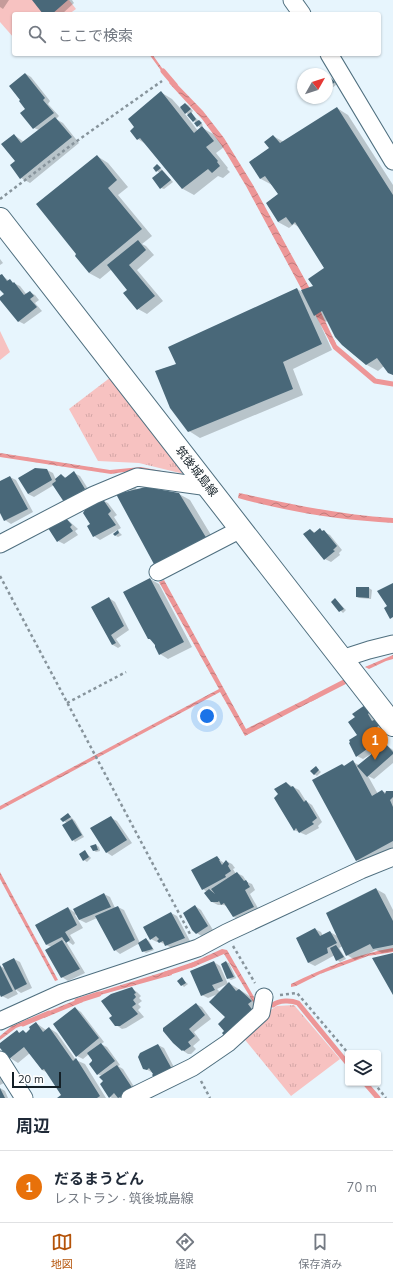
<!DOCTYPE html>
<html lang="ja">
<meta charset="utf-8">
<style>
body{margin:0;font-family:Mulish,"Noto Sans JP",sans-serif;background:#f6f6f7;color:#1f2937}
.controls{position:absolute;right:12px;bottom:12px;display:grid;overflow:hidden;border-radius:4px;box-shadow:0 1px 3px #0004}
.controls button{width:36px;height:36px;display:grid;place-items:center;padding:0;border:0;border-bottom:1px solid #e0e1e3;background:#fff;color:#1f2937;font:20px sans-serif}
.compass{position:absolute;left:297px;top:68px;width:36px;height:36px;border-radius:50%;background:#fff;box-shadow:0 1px 3px #0004;rotate:51deg}
.scale{position:absolute;left:12px;bottom:10px;width:49px;box-sizing:border-box;padding-left:4px;border:2px solid #131f26;border-top:0;font-size:11px;line-height:14px;white-space:nowrap;color:#131f26;-webkit-text-stroke:3px #fff;paint-order:stroke}
.you{position:absolute;left:207px;top:716px;width:14px;height:14px;margin:-10px;border:3px solid #fff;border-radius:50%;background:#1a73e8;box-shadow:0 0 0 6px #1a73e833}
.badge{display:grid;place-items:center;width:26px;height:26px;border-radius:50%;background:#b45309;color:#fff;font-size:13px;font-weight:700}
.pin{position:absolute;translate:-50% -33px;filter:drop-shadow(0 1px 2px #0008)}
.pin::after{content:'';position:absolute;top:21px;width:14px;height:12px;background:inherit;clip-path:polygon(0 0,100% 0,50% 100%)}
.list{margin:0;padding:0;list-style:none}
h2{display:flex;justify-content:space-between;align-items:center;height:52px;margin:0;padding:0 16px;font-size:17px}
h2 small{font-size:13px;font-weight:400;color:#747a83}
.list li{display:grid;grid-template-columns:26px 1fr auto;gap:12px;align-items:center;box-sizing:border-box;height:72px;padding:0 16px;border-top:1px solid #e0e1e3}
.list b{display:block;font-size:15px;white-space:nowrap}
.list p{margin:0;font-size:13px;white-space:nowrap;color:#747a83}
.list em{font-size:13px;font-style:normal;color:#747a83}
.icon{flex:none;width:22px;height:22px;fill:none;stroke:currentColor;stroke-width:2;stroke-linecap:round;stroke-linejoin:round}
.map{position:relative;flex:none;width:393px;height:1098px;overflow:hidden}
.search{position:absolute;background:#fff;box-shadow:0 1px 3px #0004;left:12px;right:12px;top:12px;height:44px;display:flex;align-items:center;gap:10px;box-sizing:border-box;padding:0 14px;border-radius:4px;color:#747a83;font-size:15px}
.sheet{height:124px;background:#fff}
nav{display:flex;justify-content:space-around;align-items:center;box-sizing:border-box;height:56px;border-top:1px solid #e0e1e3;background:#fff;font-size:11px;color:#747a83}
nav a{display:grid;justify-items:center;gap:2px}
nav .on{color:#b45309}
.map>svg:first-child{display:block}
</style>
<div class="map">
<svg width="393" height="1098" viewBox="0 0 393 1098">
<defs>
<pattern id="grass-tufts" width="24" height="20" patternUnits="userSpaceOnUse"><rect width="24" height="20" fill="#f7c2c1"/><path d="M3 7l-1-3M5 7V3M7 7l1-3M15 17l-1-3M17 17v-4M19 17l1-3" fill="none" stroke="#d3a6a6"/></pattern>
<pattern id="water-waves" width="16" height="10" patternUnits="userSpaceOnUse"><rect width="16" height="10" fill="#ed9697"/><path d="M0 5q4-4 8 0t8 0" fill="none" stroke="#bf7a7b"/></pattern>
</defs>
<rect width="100%" height="100%" fill="#e7f5fd"/>
<!-- grass -->
<path fill="url(#grass-tufts)" d="M111,377L188,475L139,463L98,461L69,409Z
M294,1005L340,1059L291,1096L242,1036L269,1011L277,1006Z"/>
<!-- garden -->
<path fill="#f7c2c1" d="M0,0H69L76,9L69,14H14V38L0,22Z
M0,331L10,352L0,360Z"/>
<!-- water -->
<path fill="url(#water-waves)" d="M149,54H152L167,75L165,76Z
M172,79L203,111L224,138L253,185L309,287L336,344L335,347L331,344L246,186L222,146L202,119L169,83Z
M0,453L110,470L141,467L187,476L130,471L111,474L0,457Z
M239,493C290,504 341,515 393,518V523C341,520 288,512 238,498Z
M164,580L246,729L316,694L318,698L245,736L220,692L0,810V806L219,689L159,582Z
M393,655V659L386,661L369,669L365,667Z
M0,872L58,980L55,981L0,879Z
M393,948V952L368,956L320,974L296,986L291,987V984C324,968 357,954 393,948Z
M222,949L227,950L258,1004L255,1005L224,954L191,968L189,964Z
M170,970L172,975L93,997L92,994Z
M81,998L83,1002L44,1018L42,1014Z
M29,1019V1023L16,1028L0,1040V1036L12,1026Z"/>
<!-- shadow -->
<path fill="#0003" fill-rule="evenodd" d="M0,0H9L3,9L0,7Z
M34,0H72L74,3L62,14H44Z
M26,74L31,77L50,101L48,104L59,116L56,119L63,123L79,143L30,183L21,178L16,161L14,135L24,142L39,130L34,128L26,109Z
M330,78L337,84L331,89L327,86V80Z
M162,93L172,99L180,108L185,104L188,105L193,111L191,113L203,125L201,127L213,134L224,147L216,153L228,168L227,169L230,172L223,178L218,176L194,195L183,189L147,145L138,139ZM182,110L189,115L194,121L197,123L198,126L202,128L198,131Z
M337,108L348,115L393,185V375L384,366L378,371L367,365L343,344L328,320L326,322L317,317L332,350L293,369L303,395L200,438L189,431L177,365L297,289L304,293L314,286L326,269L300,228L294,224L289,228L278,222L280,194L272,185L261,179L251,162L270,148L273,136L284,142Z
M97,156L108,163L128,187L118,195L152,236L142,244L146,246L154,255L137,270L163,301L147,314L138,309L125,293L129,290L112,269L100,279L89,273Z
M158,165L173,182L164,189L161,188L160,173L157,171Z
M0,259L3,263L0,265Z
M2,275L9,281L20,286L27,295L30,292L35,295L39,300L35,303L42,311L24,324L18,321L5,295L0,288V276Z
M47,470L53,473L56,480L61,475L67,478L74,473L80,476L90,492L70,504L54,485L34,497L28,494Z
M10,477L16,480L33,512L11,524L5,520L0,511V482Z
M135,487L137,490L179,494L190,500L217,545L128,489Z
M102,500L108,503L117,515L114,517L121,528L100,540L94,536Z
M64,517L69,521L78,529L75,531L78,535L64,544L58,541Z
M310,530L316,533L320,530L330,535L342,550L339,553L340,555L331,562L325,559Z
M118,531L122,535L118,537L116,536Z
M150,579L159,584L192,647L168,659L160,654L154,642L148,638Z
M369,588L372,590L371,599L359,598L357,597Z
M109,598L115,602L129,630L116,639L121,646L118,648L113,645L92,608Z
M335,599L346,610L343,613L332,602Z
M365,706L375,716L373,717L375,720L385,729L383,731L388,740L374,749L376,751L385,744L393,750V763L374,779L368,776L378,794L382,791L386,793L393,792V853L368,866L357,860L342,765L345,766L353,762L359,765L371,755V754L363,759L357,756L358,735L356,717Z
M316,767L321,772L317,776L314,774Z
M286,783L299,790L306,801L312,805L322,822L318,826L319,828L306,835L294,830L279,794Z
M70,816L75,821L84,837L75,842L73,840L67,823L64,821Z
M111,818L117,821L132,843L112,856L106,852Z
M96,845L99,847L100,851L96,852L93,850Z
M85,851L91,858L87,862L84,860Z
M217,858L224,863L226,861L232,864L235,868L233,869L236,874L237,873L243,876L247,882L252,884L255,890L250,894L259,910L240,920L234,917L228,907L224,905H218L212,902L207,892L203,889Z
M376,889L385,894L393,910V951L382,953L376,950L355,960L347,955L343,946L339,948L346,959L340,962L337,960L335,955L315,966L309,963L297,939L315,929L321,932L323,936L330,932L339,937Z
M104,894L110,897L115,908L118,907L124,910L140,943L146,939L149,941L154,950L146,953L143,951L140,943L120,954L115,950L97,918L86,923L80,920L77,914L75,915L83,928L70,935L75,943L73,945L66,940L64,942L67,943L85,973L68,981L62,977L51,947L47,945L37,925L68,908L77,914Z
M195,906L201,910L213,930L203,937L192,930Z
M171,913L177,916L190,941L172,948L158,941L157,942L151,939Z
M14,959L20,962L32,988L21,993L15,989L18,994L8,999L2,996L0,993V966L6,969Z
M214,962L220,966L228,984L229,983L248,995L260,1006L225,1031L227,1017L218,994L208,998L202,995ZM227,984L220,992L217,989Z
M226,962L229,963L236,978L231,980L228,978Z
M182,979L188,984L184,987L182,985Z
M131,988L137,992L141,996L139,998L142,1001L138,1004L141,1007L138,1010L144,1017L126,1028L122,1029L116,1025Z
M196,1004L202,1007L211,1019L194,1032L200,1040L193,1046L196,1049L191,1054H188L182,1050Z
M75,1008L81,1012L104,1042L101,1044L107,1047L120,1065L118,1066L123,1069L138,1093L131,1098H112L110,1097L102,1076L97,1074L93,1059L89,1054L83,1059L77,1056Z
M36,1023L46,1030L49,1028L57,1033L76,1060L85,1064L106,1098H59L63,1095L48,1073L42,1070L30,1053L18,1063L10,1058L0,1045L17,1031L21,1034H27Z
M158,1045L164,1048L178,1075L153,1073L144,1068Z
M0,1075L4,1083L0,1085Z
M0,1088L5,1091L8,1098H0Z"/>
<g fill="none" stroke-linecap="round" stroke-linejoin="round">
<!-- stream -->
<path stroke="#ed9697" stroke-width="5" d="M163,71L175,85
M332,341L335,347L375,381L393,384
M311,699L350,679
M165,974L195,964
M77,1001L99,994
M265,1004L273,1005C279,1000 291,1000 298,1003L348,1064
M23,1024L49,1013
M365,1083L378,1098"/>
</g>
<!-- building -->
<path fill="#496879" d="M32,0H68L52,14H43Z
M25,73L45,98L43,100L54,113L33,129L20,113L25,109L19,101L20,100L9,86Z
M329,76L335,82L328,88L327,78Z
M161,91L194,133L202,126L214,141L206,147L218,161L217,162L220,166L212,173L208,169L182,189L140,138L137,140L130,131L134,127L128,119Z
M185,103L191,109L185,114L180,107Z
M337,107L393,195V375L388,373L377,358L366,365L342,345L335,337L322,311L314,316L301,290L313,286L308,279L324,268L295,222L292,225L286,217L278,222L266,203L278,194L265,176L260,179L249,162L269,148L264,142L273,135L280,143Z
M191,112L196,119L193,122L187,115Z
M55,117L72,137L20,179L10,165L15,161L1,144L14,134L21,143Z
M199,120L202,123L197,127L194,123Z
M97,155L117,180L108,188L142,229L89,273L75,256L76,254L36,204Z
M157,164L161,168L156,172L153,168Z
M162,170L171,180L160,189L152,178Z
M138,240L146,250L129,265L155,296L137,310L123,293L127,290L107,265Z
M2,274L7,281L10,279L13,283L14,282L24,295L30,291L34,296L30,299L37,307L18,322L0,300V297L4,294L0,290V275Z
M297,288L322,344L283,362L293,389L188,432L170,408L155,371L176,364L168,347Z
M35,468L47,469L52,480L28,494L18,478Z
M74,471L85,489L64,502L52,484L56,481L55,479L61,474L65,478Z
M10,476L28,509L4,521L0,513V481Z
M146,487L179,493L207,539L155,566L116,494Z
M102,498L111,511L108,514L116,525L93,537L87,526L90,524L83,513L86,508Z
M64,516L72,525L70,527L73,531L57,542L48,528Z
M320,528L322,531L324,530L337,546L333,550L335,551L324,560L303,534L310,529L314,533Z
M118,530L119,533L115,536L113,534Z
M150,578L184,642L159,655L155,647V645L150,639H148L123,592Z
M393,583V617L390,619L384,608L387,606L377,591Z
M356,587H369V598L356,597Z
M109,597L124,626L111,635L116,643L112,645L91,607Z
M335,598L344,609L339,612L331,602Z
M365,705L370,712L368,714L372,721L376,719L380,725L377,727L383,737L369,745L370,748L368,750L367,749L356,757L349,743L350,742L349,740L357,735L348,722L355,717L352,714Z
M385,743L393,752V754L367,777L357,766Z
M353,760L372,796L382,790L385,794L386,791H393V797L390,800L393,807V841L356,861L312,780L342,764L344,766Z
M316,766L319,770L314,775L310,771Z
M286,782L291,787L293,786L304,802L306,800L317,818L312,822L314,824L299,833L296,828L294,831L274,798L278,794L274,789Z
M68,813L71,817L63,822L60,819Z
M111,816L127,840L106,853L90,828Z
M72,819L82,835L72,841L62,825Z
M96,844L98,850L93,851L90,846Z
M85,850L89,857L83,861L79,854Z
M217,856L220,860H219L222,865L226,860L229,864L228,866L231,871L225,875L226,877L202,890L191,870Z
M237,872L244,881L246,880L248,883V884L250,887L245,890L254,907L233,917L224,903L221,905L219,901L218,902H211L204,893L209,889L215,894L211,889Z
M376,888L393,921V945L373,949L370,944L346,956L326,913Z
M104,893L111,907L79,920L73,909Z
M195,905L208,926L196,934L192,930L183,913Z
M118,906L135,940L114,951L95,916Z
M68,907L77,925L65,932L70,940L66,943L62,937L46,945L35,925Z
M171,912L185,938L165,946L163,941L159,943L157,941L159,939L156,936L150,940L143,927Z
M315,928L320,936L330,931L337,943L327,948L328,953L308,963L296,938Z
M146,938L153,949L142,952L138,943Z
M62,940L80,969L61,978L45,950Z
M336,945L344,957L336,961L330,948Z
M393,953V995L372,958Z
M14,958L27,984L15,990L2,964Z
M214,961L223,981L212,985L215,990L201,996L190,971Z
M226,961L234,977L227,979L221,964Z
M0,965L13,991L1,997L0,995Z
M182,977L186,983L181,986L177,981Z
M229,982L236,991L239,989L252,1001L248,1004L254,1012L226,1038L222,1033L224,1031L218,1024L225,1017L209,1002Z
M132,987L136,993L134,994L136,997L133,1000L136,1004L132,1007L138,1014L120,1026H115L109,1018L112,1016L101,1001L111,994Z
M196,1003L205,1015L189,1029L195,1036L188,1042L191,1046L184,1051L183,1050L182,1051L173,1043L163,1031V1028Z
M75,1007L99,1038L76,1057L53,1024Z
M36,1022L43,1032L49,1027L73,1061L76,1058L100,1096L97,1098H57L61,1095L44,1069L42,1070L24,1047L9,1059L0,1048V1043L17,1030L19,1033L23,1030L26,1033L30,1029L29,1027Z
M101,1043L115,1061L97,1075L89,1064L92,1061V1060L87,1053Z
M158,1044L173,1071L156,1080L152,1075L153,1074L149,1068L147,1070L143,1069L138,1057L140,1053Z
M117,1065L133,1089L129,1093L118,1098L114,1093L109,1098L100,1084L103,1081L99,1077Z
M0,1088L5,1098H0Z"/>
<g fill="none" stroke-linecap="round" stroke-linejoin="round">
<!-- minor casing -->
<g stroke="#4f6f7f" stroke-width="19">
<path id="minor" d="M292,0L302,14
M329,54L393,161
M0,544L94,495L137,477L209,487
M158,572L241,529
M341,659L369,650L393,644
M0,1021L62,993L198,948L226,933L361,870L393,857
M0,1060L24,1098
M130,1098L193,1067L228,1043L261,1013L264,997"/>
</g>
<!-- secondary casing -->
<g stroke="#4f6f7f" stroke-width="24">
<path id="secondary" d="M0,219L393,725"/>
</g>
<!-- path -->
<path stroke="#87949c" stroke-width="2.5" stroke-dasharray="3 3" stroke-linecap="butt" d="M0,199L74,143L162,81
M0,576L190,934
M67,703L126,672
M233,946L255,983
M280,995L297,993L348,1053
M201,1081L210,1098
M374,1083L386,1098"/>
<!-- minor -->
<use href="#minor" stroke="#fff" stroke-width="17"/>
<!-- secondary -->
<use href="#secondary" stroke="#fff" stroke-width="22"/>
</g>
<g text-anchor="middle" dominant-baseline="central" stroke-width="4" stroke-linejoin="round" paint-order="stroke">
<!-- street labels -->
<g font-size="12" fill="#131f26" stroke="#fff">
<text transform="translate(197 471) rotate(52)">筑後城島線</text>
</g>
</g>
</svg>
<div class="controls">
<button><svg class="icon" aria-label="layers" viewBox="0 0 24 24"><path d="M12 4l9 5-9 5-9-5zM3 14l9 5 9-5"/></svg></button>
</div>
<svg class="compass" viewBox="-18 -18 36 36"><path d="M0-13l5 13h-10z" fill="#e53935"/><path d="M0 13l5-13h-10z" fill="#747a83"/></svg>
<div class="scale">20 m</div>
<div class="you"></div>
<div class="pin badge" style="left:375px;top:760px;background:#e8710a">1</div>
<div class="search"><svg class="icon" aria-label="search" viewBox="0 0 24 24"><circle cx="10" cy="10" r="6"/><path d="M15 15l6 6"/></svg>ここで検索</div>
</div>
<section class="sheet">
<h2>周辺<small></small></h2>
<ul class="list">
<li><span class="badge" style="background:#e8710a">1</span><div><b>だるまうどん</b><p>レストラン · 筑後城島線</p></div><em>70 m</em></li>
</ul>
</section>
<nav>
<a class="on"><svg class="icon" aria-label="map" viewBox="0 0 24 24"><path d="M3 6l6-2 6 2 6-2v14l-6 2-6-2-6 2zM9 4v14M15 6v14"/></svg>地図</a>
<a><svg class="icon" aria-label="directions" viewBox="0 0 24 24"><path d="M12 3l9 9-9 9-9-9zM9 14v-3h6M13 9l2 2-2 2"/></svg>経路</a>
<a><svg class="icon" aria-label="saved" viewBox="0 0 24 24"><path d="M7 4h10v16l-5-4-5 4z"/></svg>保存済み</a>
</nav>
